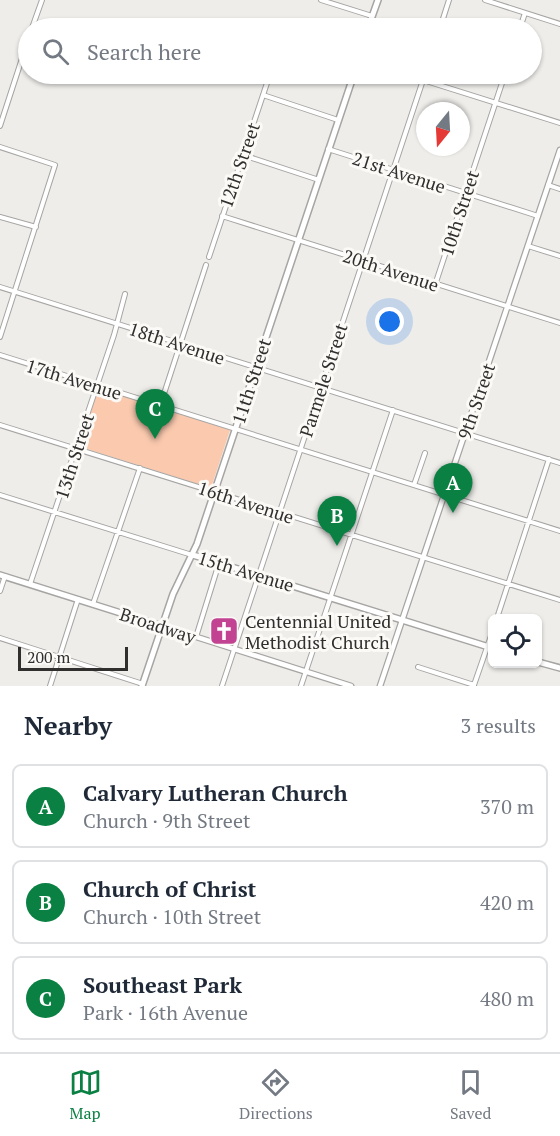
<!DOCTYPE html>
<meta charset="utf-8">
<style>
body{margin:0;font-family:"PT Serif",serif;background:#f2f2f3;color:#1f2937}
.controls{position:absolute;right:18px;bottom:18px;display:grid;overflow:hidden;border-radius:9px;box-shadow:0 2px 4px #0004}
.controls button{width:54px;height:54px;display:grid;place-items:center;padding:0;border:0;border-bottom:2px solid #e0e1e3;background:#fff;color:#1f2937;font:30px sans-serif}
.compass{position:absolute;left:416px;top:102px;width:54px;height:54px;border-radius:50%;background:#fff;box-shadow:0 2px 4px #0004;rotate:198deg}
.scale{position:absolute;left:18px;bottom:15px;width:110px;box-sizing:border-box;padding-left:6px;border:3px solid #302f2e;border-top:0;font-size:16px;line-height:21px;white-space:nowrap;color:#302f2e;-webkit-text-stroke:4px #fbfaf7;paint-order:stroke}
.you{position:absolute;left:390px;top:322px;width:21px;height:21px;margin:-15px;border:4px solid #fff;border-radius:50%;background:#1a73e8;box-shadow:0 0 0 9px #1a73e833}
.badge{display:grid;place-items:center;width:39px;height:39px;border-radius:50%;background:#0b8043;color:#fff;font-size:20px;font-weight:700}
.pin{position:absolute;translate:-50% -50px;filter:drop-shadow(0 2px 3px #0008)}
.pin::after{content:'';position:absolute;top:32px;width:21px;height:18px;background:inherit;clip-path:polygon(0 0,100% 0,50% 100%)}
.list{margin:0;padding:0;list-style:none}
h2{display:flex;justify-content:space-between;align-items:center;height:78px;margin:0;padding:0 24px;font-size:26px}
h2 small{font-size:20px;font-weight:400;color:#747a83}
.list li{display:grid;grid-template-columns:39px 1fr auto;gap:18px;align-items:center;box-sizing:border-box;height:84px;margin:0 12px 12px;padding:0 12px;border:2px solid #e0e1e3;border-radius:9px}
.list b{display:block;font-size:22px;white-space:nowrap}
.list p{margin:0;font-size:20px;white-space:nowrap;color:#747a83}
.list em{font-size:20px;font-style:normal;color:#747a83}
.icon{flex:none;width:33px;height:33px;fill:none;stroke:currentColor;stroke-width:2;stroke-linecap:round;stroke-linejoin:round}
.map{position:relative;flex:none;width:560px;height:686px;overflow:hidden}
.search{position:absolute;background:#fff;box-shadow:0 2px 4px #0004;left:18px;right:18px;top:18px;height:66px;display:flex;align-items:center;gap:15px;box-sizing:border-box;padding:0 21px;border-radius:33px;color:#747a83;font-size:22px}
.sheet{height:366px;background:#fff}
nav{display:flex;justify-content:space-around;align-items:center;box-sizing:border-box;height:84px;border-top:2px solid #e0e1e3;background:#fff;font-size:16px;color:#747a83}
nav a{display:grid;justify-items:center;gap:3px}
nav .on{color:#0b8043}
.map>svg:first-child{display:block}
</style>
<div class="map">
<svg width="560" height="686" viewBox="0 0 560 686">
<rect width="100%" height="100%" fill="#eeedea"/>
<!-- green -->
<path fill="#fac9ae" d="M101,389L230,430L211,488L80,447L97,392Z"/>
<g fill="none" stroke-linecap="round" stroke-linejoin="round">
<!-- minor casing -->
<g stroke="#a6a5a3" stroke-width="6">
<path id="minor" d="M321,0L372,16
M485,0L560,24
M32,28L42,0
M440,28L449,0
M520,28L525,13
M404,74L560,123
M263,95L338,120
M0,126L28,40
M0,147L55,165L0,337
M328,149L538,216
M243,155L319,180
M548,185L560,189
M222,216L560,323
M0,217L36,227
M528,246L560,256
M209,257L270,74
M435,285L505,74
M0,287L560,463
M0,355L560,531
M160,406L206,265
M0,425L560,600
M414,485L425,453
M0,495L192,555
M30,584L114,335L125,294
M0,591L5,576
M93,604L140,468
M497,618L549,459
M196,637L219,563
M0,638L143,684
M418,667L474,685
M474,685L492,633
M50,686L78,599
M222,686L425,74
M301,686L393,410"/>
</g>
<!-- tertiary casing -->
<g stroke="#a6a5a3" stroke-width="7">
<path id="tertiary" d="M162,626L351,686
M380,686L560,150"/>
</g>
<!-- secondary casing -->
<g stroke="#a6a5a3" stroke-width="8">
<path id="secondary" d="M368,28L378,0
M193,555L492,648
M0,575L162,626
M538,662L560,668
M142,686L173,594L197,544L354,74"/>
</g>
<!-- minor -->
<use href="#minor" stroke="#fff" stroke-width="4"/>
<!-- tertiary -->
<use href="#tertiary" stroke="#fff" stroke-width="4.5"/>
<!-- secondary -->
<use href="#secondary" stroke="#fff" stroke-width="5"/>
</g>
<!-- icons -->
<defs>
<g id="church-square" transform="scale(1.5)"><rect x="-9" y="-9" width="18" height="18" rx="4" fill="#c14391" stroke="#fbfaf7"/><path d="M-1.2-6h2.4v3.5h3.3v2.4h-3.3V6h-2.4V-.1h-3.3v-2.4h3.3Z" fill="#fff"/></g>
</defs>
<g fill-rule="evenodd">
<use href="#church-square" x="224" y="631"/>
</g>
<g text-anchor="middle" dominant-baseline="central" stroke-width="6" stroke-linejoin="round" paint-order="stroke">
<!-- street labels -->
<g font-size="18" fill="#302f2e" stroke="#fbfaf7">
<text transform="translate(239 165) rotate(-71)">12th Street</text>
<text transform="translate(399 172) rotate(18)">21st Avenue</text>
<text transform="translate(459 213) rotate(-72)">10th Street</text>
<text transform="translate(391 270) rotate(18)">20th Avenue</text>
<text transform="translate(177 343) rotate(18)">18th Avenue</text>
<text transform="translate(74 379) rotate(17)">17th Avenue</text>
<text transform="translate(323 380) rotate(-72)">Parmele Street</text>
<text transform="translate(251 381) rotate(-72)">11th Street</text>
<text transform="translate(476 401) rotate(-71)">9th Street</text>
<text transform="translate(74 456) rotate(-72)">13th Street</text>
<text transform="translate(246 502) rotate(18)">16th Avenue</text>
<text transform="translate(246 571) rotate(17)">15th Avenue</text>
<text transform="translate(158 625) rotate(18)">Broadway</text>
</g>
<!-- poi labels -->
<g font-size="18" fill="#302f2e" stroke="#fbfaf7" text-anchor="start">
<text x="245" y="621">Centennial United<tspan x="245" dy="21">Methodist Church</tspan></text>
</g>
</g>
</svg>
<div class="controls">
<button><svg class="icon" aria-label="locate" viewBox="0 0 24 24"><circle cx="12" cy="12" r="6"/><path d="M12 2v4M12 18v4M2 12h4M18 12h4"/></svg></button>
</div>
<svg class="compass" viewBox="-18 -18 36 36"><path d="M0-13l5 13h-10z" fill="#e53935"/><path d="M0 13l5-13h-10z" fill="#747a83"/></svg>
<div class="scale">200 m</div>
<div class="you"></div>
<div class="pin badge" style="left:453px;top:513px">A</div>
<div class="pin badge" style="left:337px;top:546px">B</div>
<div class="pin badge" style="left:155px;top:439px">C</div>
<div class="search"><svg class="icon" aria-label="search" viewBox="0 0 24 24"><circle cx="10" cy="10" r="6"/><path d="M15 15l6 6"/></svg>Search here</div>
</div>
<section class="sheet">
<h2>Nearby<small>3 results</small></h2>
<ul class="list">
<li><span class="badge">A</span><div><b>Calvary Lutheran Church</b><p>Church · 9th Street</p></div><em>370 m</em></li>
<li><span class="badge">B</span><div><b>Church of Christ</b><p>Church · 10th Street</p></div><em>420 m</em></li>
<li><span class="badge">C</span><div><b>Southeast Park</b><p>Park · 16th Avenue</p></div><em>480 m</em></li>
</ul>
</section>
<nav>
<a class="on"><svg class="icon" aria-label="map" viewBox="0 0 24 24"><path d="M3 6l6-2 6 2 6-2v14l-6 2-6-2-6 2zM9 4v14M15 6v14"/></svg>Map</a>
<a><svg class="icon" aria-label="directions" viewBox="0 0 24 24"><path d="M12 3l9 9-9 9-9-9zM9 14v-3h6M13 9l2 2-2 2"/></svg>Directions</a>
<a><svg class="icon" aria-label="saved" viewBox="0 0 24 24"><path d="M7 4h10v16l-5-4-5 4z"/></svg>Saved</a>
</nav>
